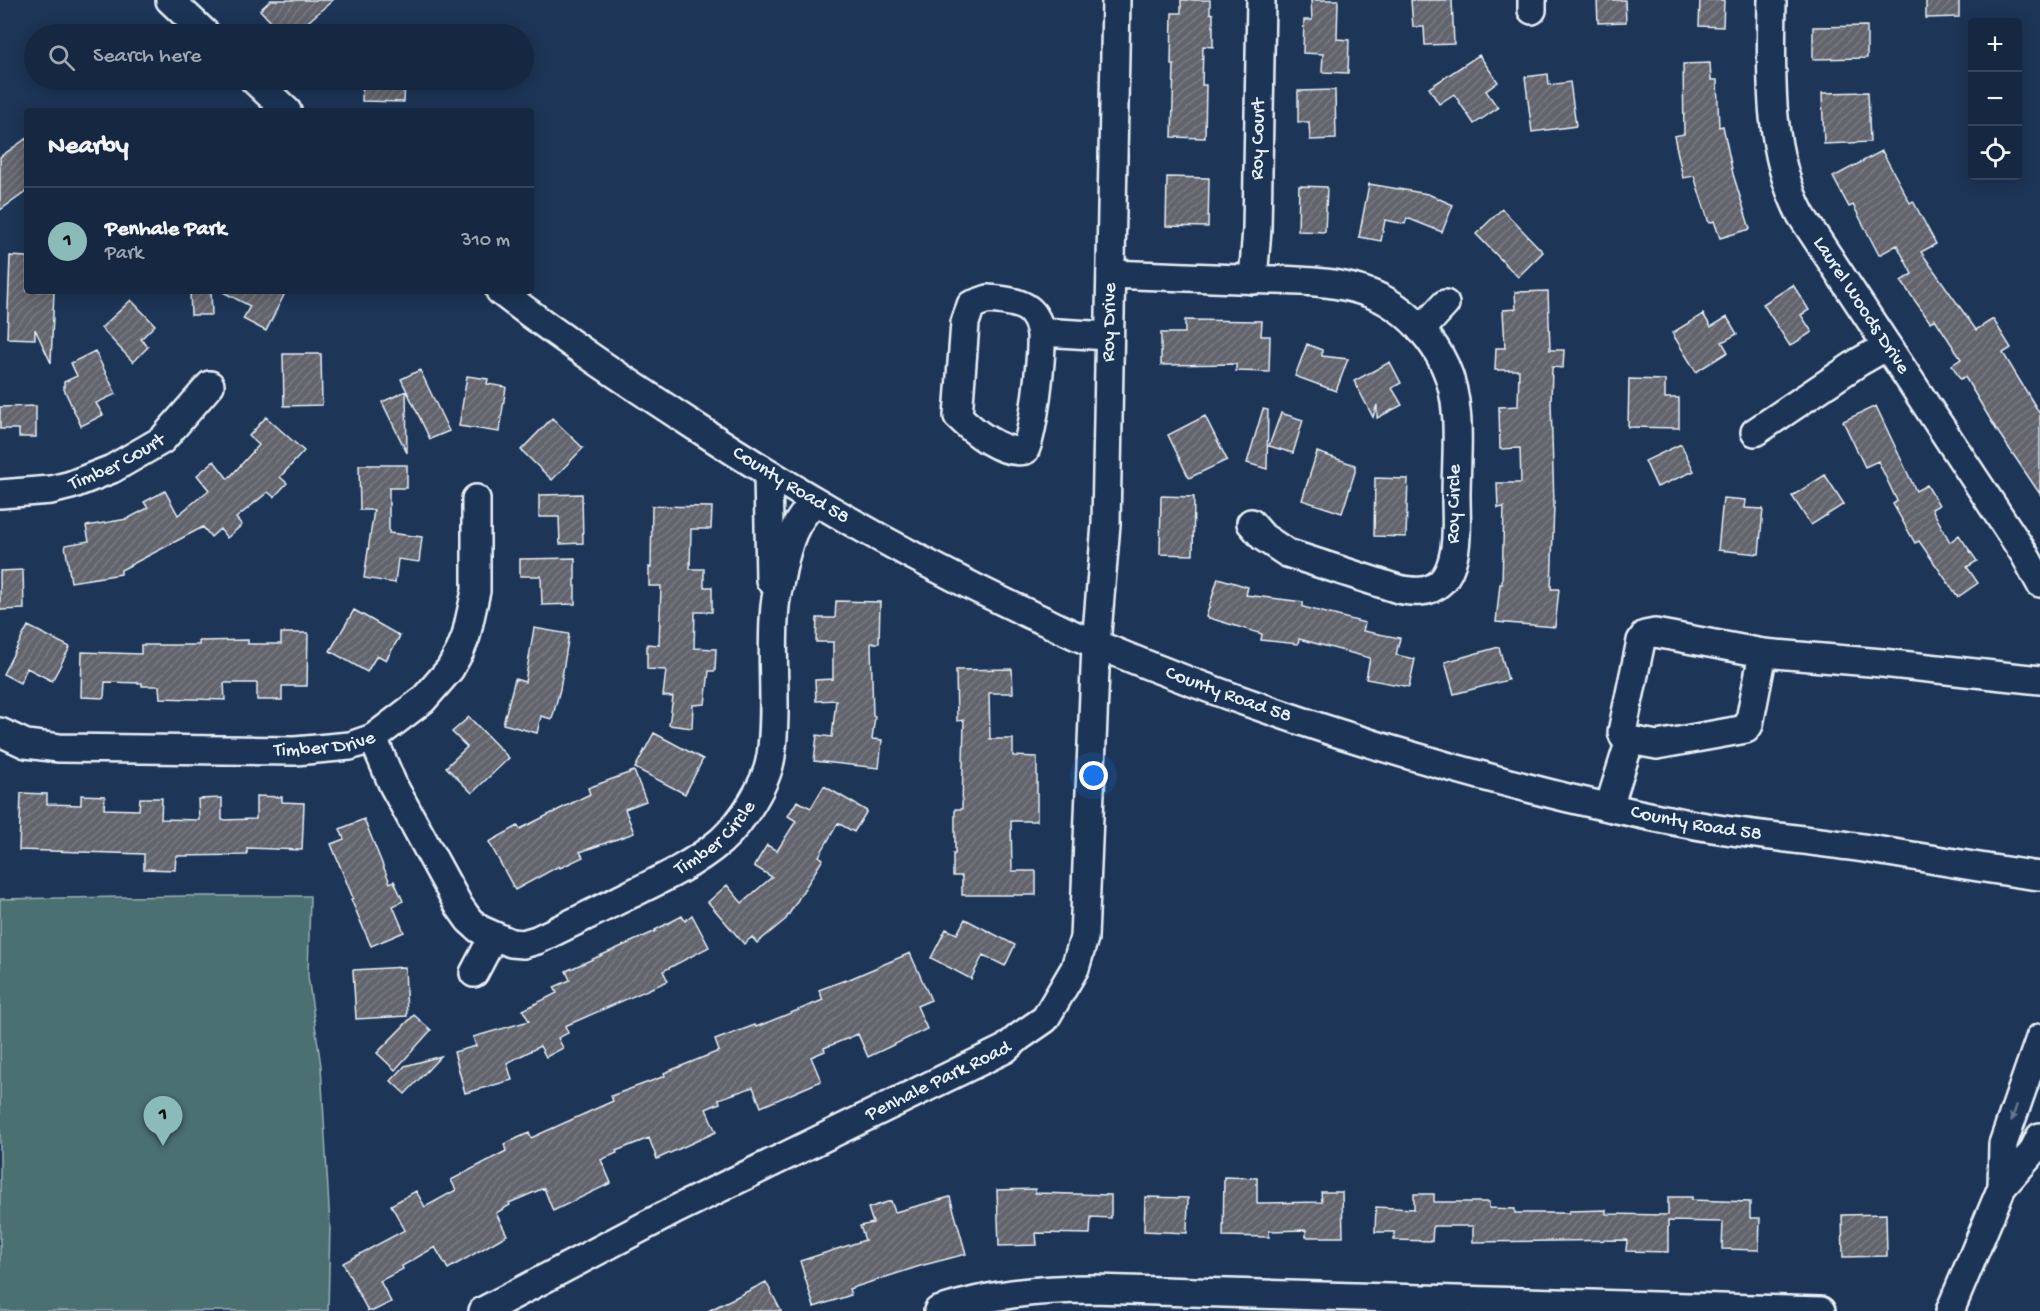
<!DOCTYPE html>
<meta charset="utf-8">
<style>
body{margin:0;font-family:"Gochi Hand",sans-serif;background:#1f3048;color:#f1f3f6}
.controls{position:absolute;right:18px;top:18px;display:grid;overflow:hidden;border-radius:6px;box-shadow:0 3px 15px #0003}
.controls button{width:54px;height:54px;display:grid;place-items:center;padding:0;border:0;border-bottom:2px solid #35445a;background:#162841;color:#f1f3f6;font:30px sans-serif}
.you{position:absolute;left:1094px;top:776px;width:21px;height:21px;margin:-15px;border:4px solid #fff;border-radius:50%;background:#1a73e8;box-shadow:0 0 0 9px #1a73e833}
.badge{display:grid;place-items:center;width:39px;height:39px;border-radius:50%;background:#8bbbb9;color:#111;font-size:20px;font-weight:700}
.pin{position:absolute;translate:-50% -50px;filter:drop-shadow(0 2px 3px #0008)}
.pin::after{content:'';position:absolute;top:32px;width:21px;height:18px;background:inherit;clip-path:polygon(0 0,100% 0,50% 100%)}
.list{margin:0;padding:0;list-style:none}
h2{display:flex;justify-content:space-between;align-items:center;height:78px;margin:0;padding:0 24px;font-size:26px}
h2 small{font-size:20px;font-weight:400;color:#9ea6b1}
.list li{display:grid;grid-template-columns:39px 1fr auto;gap:18px;align-items:center;box-sizing:border-box;height:108px;padding:0 24px;border-top:2px solid #35445a}
.list b{display:block;font-size:22px;white-space:nowrap}
.list p{margin:0;font-size:20px;white-space:nowrap;color:#9ea6b1}
.list em{font-size:20px;font-style:normal;color:#9ea6b1}
.icon{flex:none;width:33px;height:33px;fill:none;stroke:currentColor;stroke-width:2;stroke-linecap:round;stroke-linejoin:round}
.map{position:relative;flex:none;width:2040px;height:1311px;overflow:hidden}
.search{position:absolute;background:#162841;box-shadow:0 3px 15px #0003;left:24px;top:24px;width:510px;height:66px;display:flex;align-items:center;gap:15px;box-sizing:border-box;padding:0 21px;border-radius:33px;color:#9ea6b1;font-size:22px}
.panel{position:absolute;background:#162841;box-shadow:0 3px 15px #0003;left:24px;top:108px;width:510px;height:186px;border-radius:6px}
.map>svg:first-child{display:block}
</style>
<div class="map">
<svg width="2040" height="1311" viewBox="0 0 2040 1311">
<defs>
<pattern id="building-hatch" width="6" height="6" patternUnits="userSpaceOnUse" patternTransform="scale(1.5)"><rect width="6" height="6" fill="#62646c"/><path d="M-1 1l2-2M0 6l6-6M5 7l2-2" fill="none" stroke="#787b82"/></pattern>
</defs>
<rect width="100%" height="100%" fill="#1d3557"/>
<filter id="ink" filterUnits="userSpaceOnUse"><feTurbulence type="fractalNoise" baseFrequency=".0167" numOctaves="2"/><feDisplacementMap in="SourceGraphic" scale="12" xChannelSelector="R" yChannelSelector="G"/><feConvolveMatrix kernelMatrix="1 2 1 2 8 2 1 2 1" color-interpolation-filters="sRGB"/></filter>
<g filter="url(#ink)">
<!-- green -->
<path fill="#4b7072" stroke="#9ab0b5" stroke-width="1.5" d="M188,896H310L308,976L321,1066L330,1226L328,1311H0V899Z"/>
<!-- building -->
<path fill="url(#building-hatch)" stroke="#e8f1f8" stroke-width="1.5" d="M271,0H333L294,34H282L260,10Z
M1181,0H1210V13L1213,14V47L1203,46L1202,85H1206L1205,138L1172,137L1174,65H1171L1172,13H1181Z
M1311,0H1338L1337,39L1349,40L1348,73L1322,72L1323,54L1303,53L1304,20H1312Z
M1411,0H1452L1454,44L1425,45L1424,27H1413Z
M1597,0H1625L1626,22L1598,23Z
M1700,0H1724L1723,27L1699,26Z
M1926,0H1959V17L1926,18Z
M1867,26V58L1813,59V27Z
M1479,55L1498,82L1486,91L1498,108L1474,124L1454,94L1439,104L1429,88Z
M1710,63L1711,80H1717L1719,127L1723,126L1733,174L1750,229L1720,238L1714,221L1709,223L1694,176L1683,178L1674,136L1684,134L1683,64Z
M1548,74L1549,85L1570,82L1576,126L1532,132L1525,77Z
M363,80H405L404,102L362,101Z
M1335,90L1336,139L1310,140L1309,122H1298V91Z
M1868,92L1870,142L1824,144L1822,93Z
M27,138V191L0,210V157Z
M1882,151L1910,203L1913,201L1936,244L1921,252L1976,330L1993,319L2011,348L2003,353L2040,414V494L1996,429L1965,377L1960,379L1952,365L1961,359L1935,319L1930,322L1901,281L1912,274L1897,245L1879,255L1853,205L1849,207L1833,177Z
M1167,177L1209,178L1208,227L1166,226Z
M1369,184L1428,194L1453,205L1442,232L1407,218L1405,224L1385,220L1381,241L1359,237Z
M1299,186L1327,187L1325,232L1298,231Z
M1502,209L1543,252L1518,277L1476,234Z
M10,256L27,257V291H54L51,363L35,329V339L7,338Z
M1793,285L1809,310L1801,315L1812,332L1790,346L1763,304Z
M190,291H211L212,315H191Z
M221,291H286L266,331L243,319L250,306Z
M1548,291L1550,350H1564L1563,368L1552,367L1551,402L1554,505L1551,589H1559L1555,627L1496,622L1500,584H1502L1504,507L1498,508L1497,483H1521L1520,448L1500,449L1499,407L1518,406L1519,370H1495L1496,348H1505L1503,310L1516,309L1515,292Z
M131,300L155,325L141,339L148,347L133,362L101,328Z
M1703,314L1711,327L1727,317L1737,334L1722,342L1728,352L1696,372L1672,333Z
M1185,320L1262,321L1261,336H1270L1269,372L1236,371V364L1161,365V333H1185Z
M1307,344L1322,350V356L1348,359L1336,391L1295,376Z
M95,351L116,394L96,403L103,415L81,426L64,389V382L77,376L71,363Z
M283,354H321L322,405L284,406Z
M1390,362L1401,383L1392,388L1402,405L1377,418V405L1373,417L1354,381Z
M420,370L449,431L430,439L401,379Z
M467,376L488,379L487,384L506,387L499,432L459,426Z
M1629,379L1665,380V398H1679V428L1628,427Z
M406,391L407,453L382,402Z
M36,406V437H19V429H0V407Z
M1876,406L1916,491L1927,485L1939,505L1932,509L1950,542L1959,535L1977,561L1967,567L1978,583L1958,597L1919,541L1915,543L1893,504L1897,501L1878,461L1865,467L1843,421Z
M1263,409L1268,410L1267,469L1247,463Z
M1281,413L1303,420L1293,453L1269,446Z
M1205,416L1227,460L1189,478L1168,435Z
M266,417L304,451L280,477L287,483L274,497L268,492L236,518L242,525L227,538L220,529L211,537L203,527L121,570V574L71,582L65,545L89,541L86,526L127,519L148,508L144,502L165,491L178,515L209,490L197,475L214,461L228,479L259,445L249,436Z
M552,418L583,448L552,480L521,450Z
M1681,444L1694,471L1657,487L1645,461Z
M1317,452L1355,465V472L1342,513L1302,500Z
M359,465H407V488H389V533L422,537L419,562L398,559L395,583L364,578L374,510H360Z
M1825,475L1844,504L1811,525L1792,496Z
M1375,478L1408,479L1406,537L1374,536Z
M582,494L583,543L560,544L559,517H539V495Z
M1161,496L1194,497L1193,555L1160,554Z
M1723,498L1746,500L1745,508L1763,509L1759,554L1718,550Z
M652,506L712,507L711,529H691L690,569H704V587H712V612H695L694,648L716,649L715,671H709L705,704L693,705L692,728L669,725L673,697L663,696L666,670L647,669V644L659,645L661,586H649V567L651,568Z
M575,558V604L542,605L541,576H520V559Z
M23,570L24,609L0,610V571Z
M1218,578L1248,587L1246,595L1303,602V607L1365,623L1363,631L1400,638L1396,655L1415,659L1409,687L1366,679L1370,658L1299,639L1298,644L1261,640L1262,634L1206,617Z
M836,601L880,602L879,643H871L873,716H875L872,739L882,740L879,768L814,761L817,735L832,737L836,700L816,701L815,680L833,679V642H816L817,618H835Z
M354,610L400,636L386,660L377,655L367,672L330,651Z
M28,626L70,647L52,681L27,668L20,683L3,674Z
M534,628L569,634L560,689L552,719L541,716L537,733L503,724L515,679L525,682Z
M281,633H308L307,686H282V700H257V683H224L225,700L160,698L159,686H142V683L105,682L104,698L81,697L82,652L141,654V645H199V641L248,640V644H281Z
M1499,647L1508,680L1454,694L1445,662Z
M1012,669L1013,693H989L990,739H1013V756L1037,757V821H1011L1012,871H1036V895H962V876H953V854H955V809H962L964,720L957,721L956,670Z
M469,717L509,758L472,793L446,767L467,747L452,732Z
M654,733L703,759L685,794L635,768Z
M634,771L646,801L625,809L634,833L580,852L583,857L560,868L559,866L515,890L489,842L518,826L520,829L590,794L588,788Z
M824,786L867,811L854,832L838,823L819,856L823,859L786,919L757,943L752,937L744,944L708,902L727,885L742,903L772,877L754,866L767,845L777,851L796,821L788,816L797,801L811,808Z
M21,793L47,794V804L81,805V795L105,796L104,809L139,810L140,798H162L161,819L199,820L198,799L222,798V820L256,819V796L282,797V802L304,803L302,850L247,848V855L176,856L175,870L144,869V854L19,850Z
M364,819L390,883L394,881L403,901L393,906L404,932L371,946L351,899L353,898L331,844L344,839L340,829Z
M692,915L709,947L663,971L668,981L565,1026L568,1033L558,1038L563,1048L546,1057L540,1046L507,1063L512,1080L465,1093L454,1052L476,1046L473,1037L529,1021L523,1010L557,993L554,987L570,980L566,971L656,931L655,930L682,916L685,921Z
M965,919L1015,945L1005,966L983,955L971,979L931,958L946,929L957,934Z
M910,953L931,1000L917,1006L927,1029L868,1057L858,1034L824,1048L825,1051L811,1057L821,1081L761,1107L753,1087L719,1099L720,1103L706,1109L716,1132L657,1159L649,1138L616,1151L617,1153L601,1160L611,1183L553,1211L544,1188L509,1203L510,1205L496,1213L507,1235L448,1269L435,1247L402,1266L403,1269L380,1281L391,1302L373,1311H368L343,1263L405,1230L391,1205L416,1191L425,1207L456,1190L451,1180L506,1151L504,1144L529,1133L531,1138L613,1101L611,1096L665,1076L664,1073L719,1051L715,1040L755,1025L756,1027L823,1000L819,990L845,980V981Z
M405,967L407,1016L356,1019L353,970Z
M414,1015L431,1030L395,1070L377,1053Z
M441,1056L405,1094L391,1081L405,1066Z
M1224,1177L1257,1178V1203L1322,1202L1321,1192H1342L1343,1237H1306V1230L1269,1231V1237L1223,1236Z
M1035,1189V1193L1111,1195V1218L1091,1217L1090,1234L1036,1233L1037,1245L999,1246L997,1190Z
M1414,1194H1434V1202H1489V1208L1515,1209V1213H1569V1211L1606,1210V1214L1668,1215V1197H1692V1200L1750,1202V1218H1760L1759,1250L1722,1249L1723,1222L1668,1221V1252L1626,1251L1627,1240L1473,1242V1226H1433L1432,1241L1394,1240V1232H1375L1376,1207L1414,1209Z
M950,1197L966,1254L920,1266L849,1289L851,1295L814,1307L800,1261L865,1240L860,1226L873,1223L868,1208L891,1201L895,1212Z
M1145,1197L1188,1198L1187,1233L1144,1231Z
M1886,1214L1887,1256L1843,1257L1842,1215Z
M766,1282L781,1311H708Z"/>
<g fill="none" stroke-linecap="round" stroke-linejoin="round">
<!-- minor casing -->
<g stroke="#e8f1f8" stroke-width="32">
<g id="minor">
<path d="M170,0L206,34"/>
<path d="M1532,0V10"/>
<path id="s1" d="M1772,0C1771,72 1767,150 1801,215L2025,555L2040,583"/>
<path d="M254,80L287,111"/>
<path d="M1111,274C1153,276 1195,277 1238,279C1286,281 1345,277 1388,302C1412,316 1434,341 1445,366C1463,405 1456,454 1456,496C1456,515 1458,535 1454,554C1452,564 1448,575 1441,582C1429,594 1413,592 1398,589L1287,553L1263,537L1251,523"/>
<path id="s2" d="M1253,280L1257,229L1261,0"/>
<path id="s3" d="M500,291C562,339 627,382 693,425C801,496 912,559 1029,614C1052,624 1074,636 1098,645C1250,708 1408,759 1568,798C1620,810 1672,822 1725,830C1766,836 1808,840 1849,846C1913,855 1976,868 2040,876"/>
<path d="M988,299C1000,300 1018,301 1028,309C1035,314 1040,326 1041,334C1042,355 1034,432 1025,450C1002,455 973,431 958,416L965,323L971,305Z"/>
<path d="M1421,330L1445,304"/>
<path d="M1041,332L1109,336"/>
<path d="M1755,432L1859,362L1887,346"/>
<path d="M768,473L770,580"/>
<path id="s4" d="M0,494L51,490L71,485L112,469L162,440L210,385"/>
<path d="M1655,633L1763,653L1749,725L1746,729L1657,745L1630,740L1624,737L1622,732L1641,641L1645,635Z"/>
<path d="M1763,653L1882,663L2040,680"/>
<path id="s5" d="M0,732L26,744L59,748L295,751L350,746L373,738L423,700L450,669L460,651L466,636L476,591V499"/>
<path id="s6" d="M373,738L393,785L459,906L469,920L479,929L511,943L523,944L537,940C568,925 599,910 631,894C662,879 694,864 721,841C742,822 767,784 771,756C778,706 770,655 775,606C776,594 780,582 782,570C788,543 794,521 815,502"/>
<path d="M1609,807L1630,740"/>
<path d="M474,973L493,937"/>
<path d="M2002,1187L2003,1144L2040,1038"/>
<path id="s7" d="M483,1311L677,1209L1005,1049L1019,1037L1045,1019L1075,968L1084,938L1096,645L1106,524L1116,0"/>
<path d="M938,1311C992,1294 1036,1289 1093,1289L1821,1311"/>
<path d="M1950,1311L2002,1187L2032,1153L2040,1137"/>
</g>
</g>
<!-- minor -->
<use href="#minor" stroke="#1d3557" stroke-width="27"/>
</g>
<!-- one-way arrows -->
<defs><path id="oneway-solid" d="M-6-.8H1V-3.2L6.5 0L1 3.2V.8H-6Z" transform="scale(1.5)"/></defs>
<use fill="#64778f" href="#oneway-solid" transform="translate(2014 1113) rotate(109)"/>
</g>
<g text-anchor="middle" dominant-baseline="central" stroke-width="4.5" stroke-linejoin="round" paint-order="stroke">
<!-- street labels -->
<g font-size="20" fill="#e8f1f8" stroke="#1d3557">
<text stroke="none"><textPath href="#s2" startOffset="141">Roy Court</textPath></text>
<text stroke="none"><textPath href="#s1" startOffset="328">Laurel Woods Drive</textPath></text>
<text stroke="none"><textPath href="#s7" startOffset="1341">Roy Drive</textPath></text>
<text stroke="none"><textPath href="#s4" startOffset="123">Timber Court</textPath></text>
<text stroke="none"><textPath href="#s3" startOffset="350">County Road 58</textPath></text>
<text transform="translate(1455 504) rotate(-89)">Roy Circle</text>
<text stroke="none"><textPath href="#s3" startOffset="836">County Road 58</textPath></text>
<text stroke="none"><textPath href="#s5" startOffset="328">Timber Drive</textPath></text>
<text stroke="none"><textPath href="#s3" startOffset="1322">County Road 58</textPath></text>
<text stroke="none"><textPath href="#s6" startOffset="488">Timber Circle</textPath></text>
<text stroke="none"><textPath href="#s7" startOffset="510">Penhale Park Road</textPath></text>
</g>
</g>
</svg>
<div class="controls">
<button>+</button>
<button>−</button>
<button><svg class="icon" aria-label="locate" viewBox="0 0 24 24"><circle cx="12" cy="12" r="6"/><path d="M12 2v4M12 18v4M2 12h4M18 12h4"/></svg></button>
</div>
<div class="you"></div>
<div class="pin badge" style="left:163px;top:1146px">1</div>
<div class="search"><svg class="icon" aria-label="search" viewBox="0 0 24 24"><circle cx="10" cy="10" r="6"/><path d="M15 15l6 6"/></svg>Search here</div>
<section class="panel">
<h2>Nearby<small></small></h2>
<ul class="list">
<li><span class="badge">1</span><div><b>Penhale Park</b><p>Park</p></div><em>310 m</em></li>
</ul>
</section>
</div>
